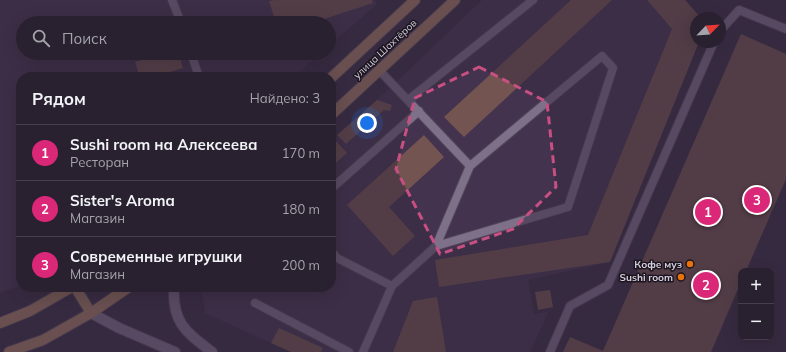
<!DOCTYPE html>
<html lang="ru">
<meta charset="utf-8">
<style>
body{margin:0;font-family:Mulish,sans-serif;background:#312838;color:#f1f3f6}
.controls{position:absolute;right:12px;bottom:12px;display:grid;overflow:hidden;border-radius:8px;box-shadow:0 4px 16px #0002}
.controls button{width:36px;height:36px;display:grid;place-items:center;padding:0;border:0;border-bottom:1px solid #453e4c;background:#292030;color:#f1f3f6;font:20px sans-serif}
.compass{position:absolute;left:690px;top:12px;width:36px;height:36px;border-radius:50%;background:#292030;box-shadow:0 4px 16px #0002;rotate:65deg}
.you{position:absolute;left:367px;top:123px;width:14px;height:14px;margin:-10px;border:3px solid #fff;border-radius:50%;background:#1a73e8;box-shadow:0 0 0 6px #1a73e833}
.badge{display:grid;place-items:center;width:26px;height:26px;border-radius:50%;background:#db2777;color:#fff;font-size:13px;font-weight:700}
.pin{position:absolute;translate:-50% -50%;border:2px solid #fff;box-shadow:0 1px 4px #0006}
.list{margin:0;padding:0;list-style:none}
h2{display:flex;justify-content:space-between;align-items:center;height:52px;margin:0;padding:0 16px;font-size:17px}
h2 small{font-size:13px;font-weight:400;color:#a5a3ab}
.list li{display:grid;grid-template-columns:26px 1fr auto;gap:12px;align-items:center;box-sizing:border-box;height:56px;padding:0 16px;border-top:1px solid #453e4c}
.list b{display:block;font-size:15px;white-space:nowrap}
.list p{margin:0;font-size:13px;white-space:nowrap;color:#a5a3ab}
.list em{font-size:13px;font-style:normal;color:#a5a3ab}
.icon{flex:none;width:22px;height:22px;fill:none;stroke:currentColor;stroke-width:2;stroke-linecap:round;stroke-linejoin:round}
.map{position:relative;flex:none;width:786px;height:352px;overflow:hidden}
.search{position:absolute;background:#292030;box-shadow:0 4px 16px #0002;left:16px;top:16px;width:320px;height:44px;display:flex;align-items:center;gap:10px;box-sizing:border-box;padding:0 14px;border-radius:22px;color:#a5a3ab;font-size:15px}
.panel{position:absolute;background:#292030;box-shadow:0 4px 16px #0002;left:16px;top:72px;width:320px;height:220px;border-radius:16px}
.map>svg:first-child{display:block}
</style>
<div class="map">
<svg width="786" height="352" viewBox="0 0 786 352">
<rect width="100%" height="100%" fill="#372a40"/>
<!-- built -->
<path fill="#43334e" d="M0,0H377L376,5L329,46V23H23V53H321L294,77H21V285L0,293Z
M482,0H685L701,18H696V42H699L610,262L528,280L534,314L549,311L530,352H291L205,313L201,287H331V142L393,85Z"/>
<!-- building -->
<path fill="#735450" d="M274,0H372L373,3L312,23H276L269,1Z
M571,0H612L464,137L444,117Z
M647,0H685L701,18H696V42H699L610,262L439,287L435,260L588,235L672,29Z
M741,34L786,54V179L746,271H741V282L711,352H563L570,337L603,351Z
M163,53H178L183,68L154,77H140L135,62Z
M377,100L392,105L390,111L384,110L346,144L337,135Z
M424,135L444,157L389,207L415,236L393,256L347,205Z
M334,139L347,153L331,167V142Z
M550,290L553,307L538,310L535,292Z
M437,297L446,352H393L413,301Z
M279,328L323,348L321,352H291L271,343Z"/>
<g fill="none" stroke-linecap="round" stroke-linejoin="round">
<!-- service casing -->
<g stroke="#524759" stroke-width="10">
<path id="service" d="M172,0L181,23
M720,31L739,10L786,29
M191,53L199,77
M380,71L470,166
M408,100L533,0
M331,189L419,111
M331,251L337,258L392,286
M255,303L349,352
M363,352L392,286L436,246L470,166L602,56L613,68L568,207L436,246
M550,352L570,306L608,285L714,42"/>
</g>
<!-- tertiary casing -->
<g stroke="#524759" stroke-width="12">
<path id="tertiary" d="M174,287C172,323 186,332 212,352
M91,313L119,328L175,352"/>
</g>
<!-- primary casing -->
<g stroke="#524759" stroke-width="12">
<path id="primary" d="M331,78L415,0
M331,115L455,0
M75,287L91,313
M0,323L30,311L72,287
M9,352L43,340L91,313L129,287"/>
</g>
<!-- service -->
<use href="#service" stroke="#7f7089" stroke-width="8"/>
<!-- tertiary -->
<use href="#tertiary" stroke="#7f7089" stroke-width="10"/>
<!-- primary -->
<use href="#primary" stroke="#a77d62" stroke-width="10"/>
</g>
<!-- marked area -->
<path d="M0 0H786V352H0ZM479,67L547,102L556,187L513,229L440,254L396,169L415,98Z" fill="#372a40" fill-opacity=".55" fill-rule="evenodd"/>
<path fill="none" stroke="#c84f82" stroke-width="3" stroke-dasharray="8 5" stroke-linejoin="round" d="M479,67L547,102L556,187L513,229L440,254L396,169L415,98Z"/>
<!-- markers -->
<g fill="#e8710a" stroke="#1b151f" stroke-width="1.5">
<circle cx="690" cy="264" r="4"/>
<circle cx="681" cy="277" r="4"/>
</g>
<g text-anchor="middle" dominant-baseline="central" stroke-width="3" stroke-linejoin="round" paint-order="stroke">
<!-- street labels -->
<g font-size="10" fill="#d6cedc" stroke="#1b151f">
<text transform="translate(385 49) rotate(-43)">улица Шахтёров</text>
</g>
<!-- poi labels -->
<g font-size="10" font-weight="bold" fill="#d6cedc" stroke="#1b151f" text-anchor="end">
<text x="682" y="264">Кофе муз</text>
<text x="673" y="277">Sushi room</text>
</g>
</g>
</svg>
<div class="controls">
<button>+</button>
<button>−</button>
</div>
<svg class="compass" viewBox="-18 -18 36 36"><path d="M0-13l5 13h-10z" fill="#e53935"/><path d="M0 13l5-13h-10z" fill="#a5a3ab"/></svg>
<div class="you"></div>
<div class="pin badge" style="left:708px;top:212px">1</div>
<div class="pin badge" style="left:706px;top:285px">2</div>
<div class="pin badge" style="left:757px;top:200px">3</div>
<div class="search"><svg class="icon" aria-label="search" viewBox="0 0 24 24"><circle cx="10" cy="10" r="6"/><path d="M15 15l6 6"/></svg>Поиск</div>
<section class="panel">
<h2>Рядом<small>Найдено: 3</small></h2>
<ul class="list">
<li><span class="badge">1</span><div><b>Sushi room на Алексеева</b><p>Ресторан</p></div><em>170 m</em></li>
<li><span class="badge">2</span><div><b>Sister's Aroma</b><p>Магазин</p></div><em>180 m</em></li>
<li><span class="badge">3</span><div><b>Современные игрушки</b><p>Магазин</p></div><em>200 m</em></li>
</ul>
</section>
</div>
